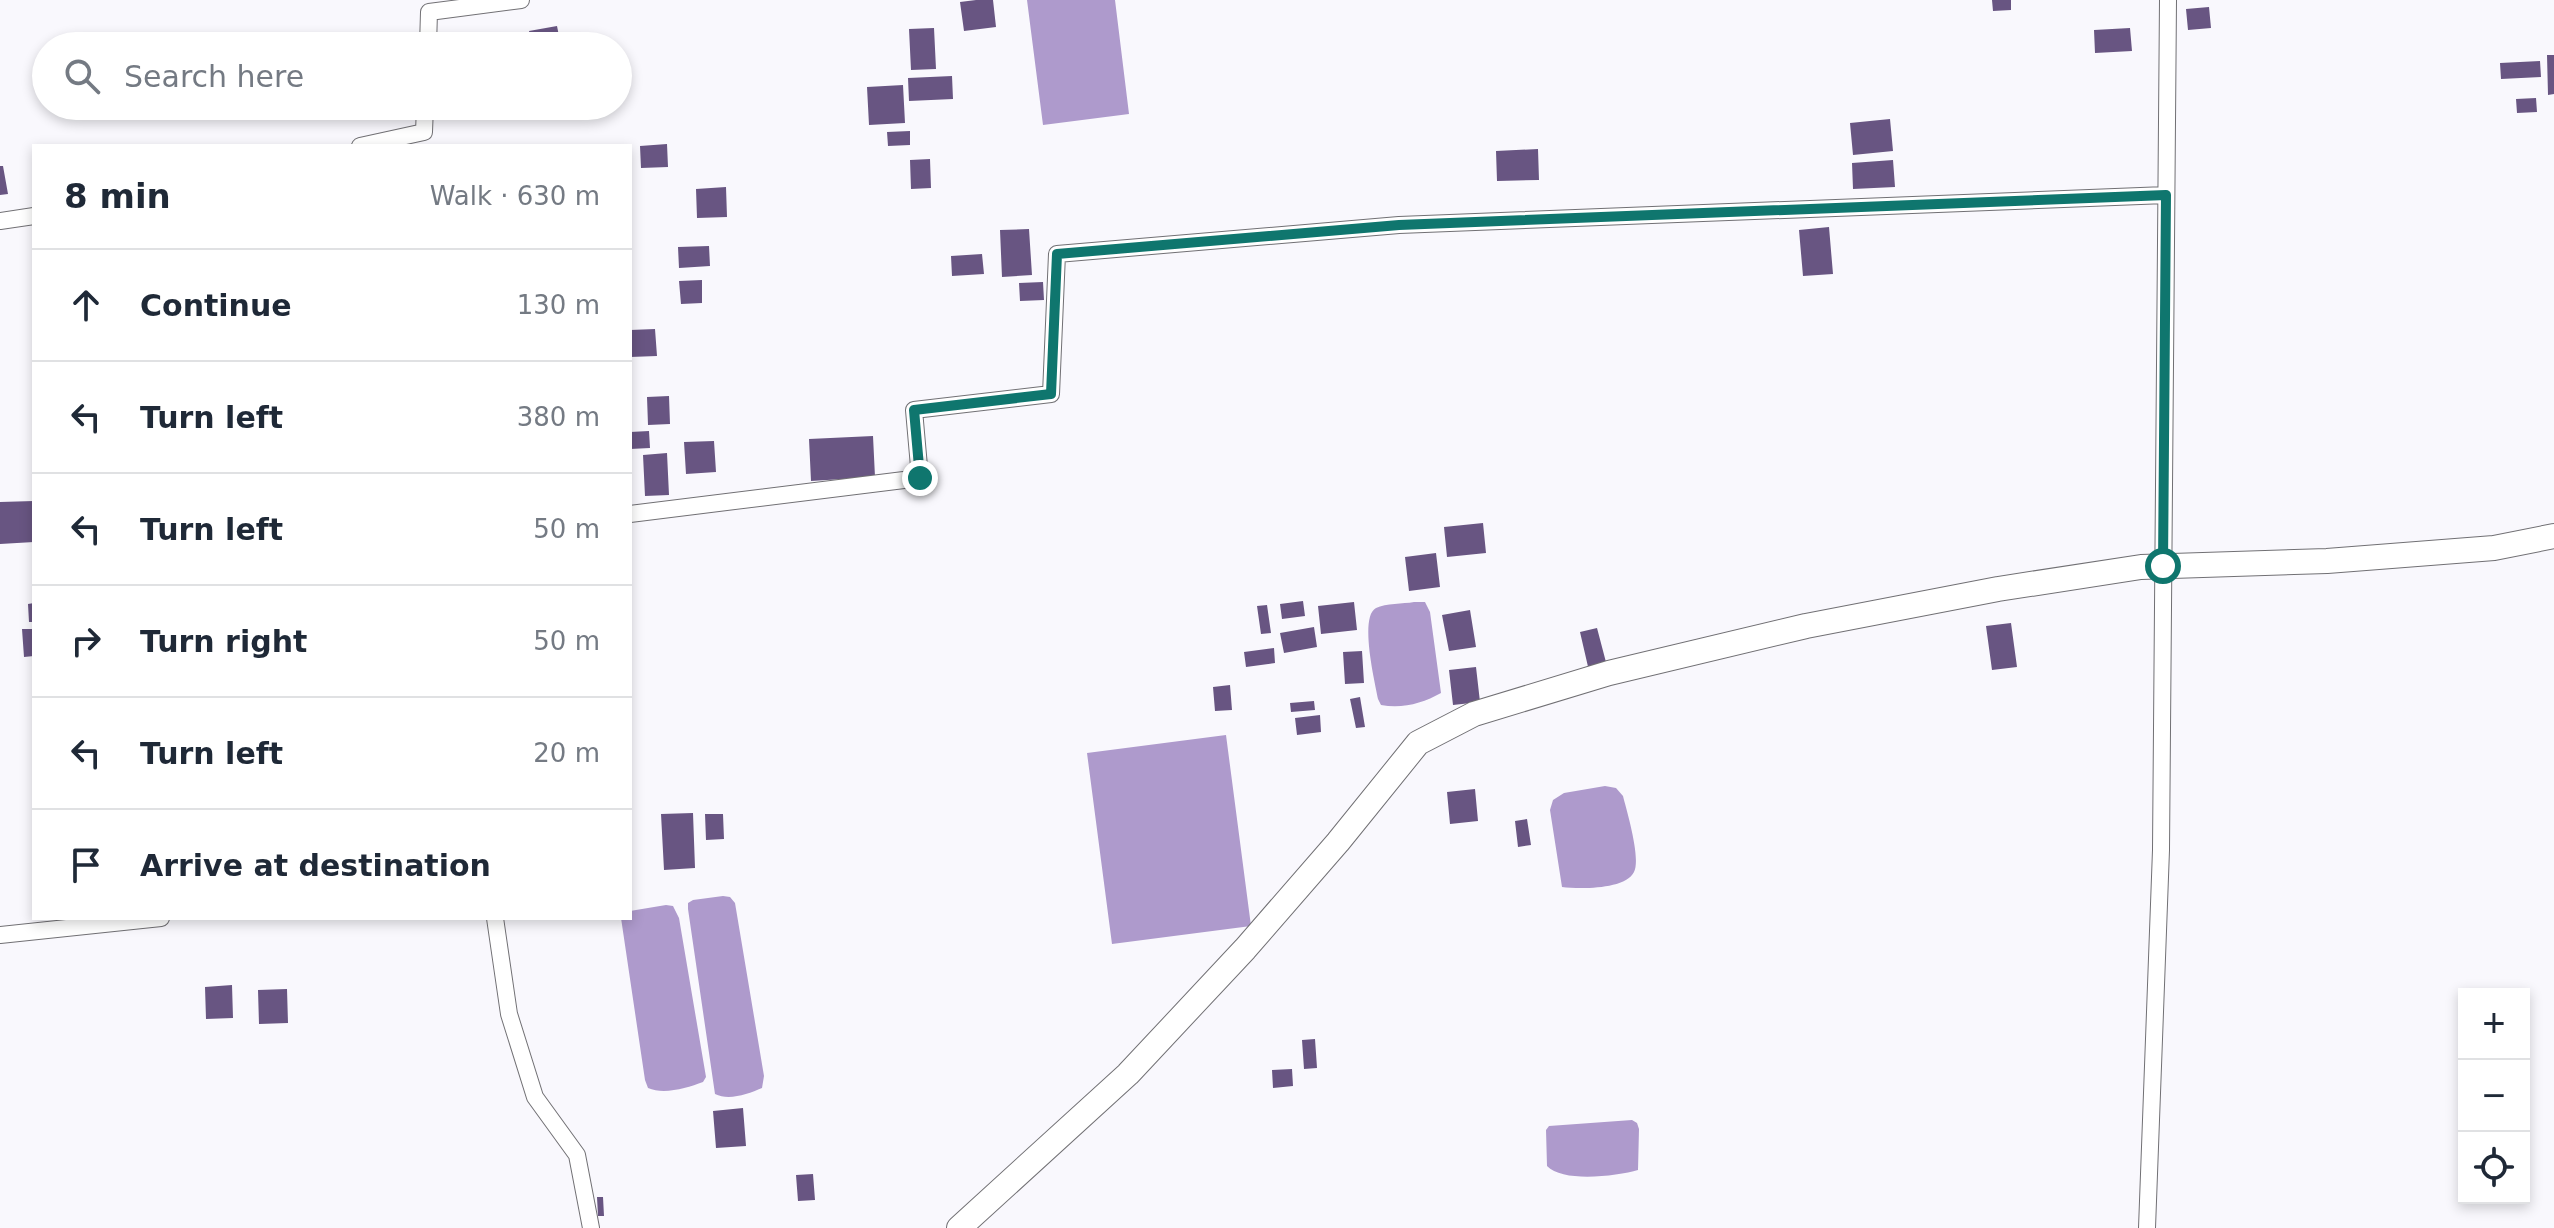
<!DOCTYPE html>
<meta charset="utf-8">
<style>
body{margin:0;font-family:"DejaVu Sans",sans-serif;background:#f6f6f7;color:#1f2937}
.controls{position:absolute;right:24px;bottom:24px;display:grid;overflow:hidden;border-radius:0px;box-shadow:0 4px 12px #0003}
.controls button{width:72px;height:72px;display:grid;place-items:center;padding:0;border:0;border-bottom:2px solid #e0e1e3;background:#fff;color:#1f2937;font:40px sans-serif}
.stop{position:absolute;width:24px;height:24px;margin:-18px;border:6px solid #0f766e;border-radius:50%;background:#fff}
.stop.end{background:#0f766e;border-color:#fff;box-shadow:0 2px 8px #0008}
.list{margin:0;padding:0;list-style:none}
h2{display:flex;justify-content:space-between;align-items:center;height:104px;margin:0;padding:0 32px;font-size:34px}
h2 small{font-size:26px;font-weight:400;color:#747a83}
.list li{display:grid;grid-template-columns:52px 1fr auto;gap:24px;align-items:center;box-sizing:border-box;height:112px;padding:0 32px;border-top:2px solid #e0e1e3}
.list b{display:block;font-size:30px;white-space:nowrap}
.list em{font-size:26px;font-style:normal;color:#747a83}
.icon{flex:none;width:44px;height:44px;fill:none;stroke:currentColor;stroke-width:2;stroke-linecap:round;stroke-linejoin:round}
.map{position:relative;flex:none;width:2554px;height:1228px;overflow:hidden}
.search{position:absolute;background:#fff;box-shadow:0 4px 12px #0003;left:32px;top:32px;width:600px;height:88px;display:flex;align-items:center;gap:20px;box-sizing:border-box;padding:0 28px;border-radius:44px;color:#747a83;font-size:30px}
.panel{position:absolute;background:#fff;box-shadow:0 4px 12px #0003;left:32px;top:144px;width:600px;height:776px;border-radius:0px}
.map>svg:first-child{display:block}
</style>
<div class="map">
<svg width="2554" height="1228" viewBox="0 0 2554 1228">
<rect width="100%" height="100%" fill="#f9f8fd"/>
<!-- water -->
<path fill="#ae9acc" d="M1027,0H1115L1129,114L1043,125Z
M1414,602H1425L1430,612L1441,693C1423,703 1403,709 1381,705L1378,699C1375,682 1359,617 1376,608C1386,603 1403,604 1414,602Z
M1226,735L1251,926L1112,944L1087,753Z
M1605,786L1616,788L1623,796C1627,812 1641,858 1634,872C1625,890 1579,889 1562,887L1550,810L1553,800L1564,793Z
M723,896L730,897L735,903L764,1076L762,1088C748,1094 729,1101 715,1094L688,909V903L693,900Z
M666,905L673,906L679,918L706,1077L703,1082C687,1088 664,1095 648,1088L645,1080L621,918H630V911Z
M1632,1120L1637,1123L1639,1129L1638,1170C1617,1176 1563,1183 1547,1166L1546,1130L1549,1126Z"/>
<!-- building -->
<path fill="#685582" d="M976,0H993L996,27L964,31L960,2Z
M1992,0H2011V10L1993,11Z
M2209,7L2211,28L2188,30L2186,9Z
M557,26L561,46H532L529,31Z
M934,28L936,69L911,70L909,29Z
M2130,28L2132,51L2095,53L2094,30Z
M352,34L353,46H320L319,36Z
M2547,55H2554V94L2548,95Z
M2540,61L2541,77L2501,79L2500,63Z
M952,76L953,99L909,101L908,78Z
M903,85L905,123L869,125L867,87Z
M2536,98L2537,112L2517,113L2516,99Z
M105,106H120L121,110L105,112Z
M1890,119L1893,151L1853,155L1850,123Z
M910,131V145L888,146L887,132Z
M667,144L668,167L641,168L640,146Z
M1538,149L1539,180L1497,181L1496,151Z
M930,159L931,188L911,189L910,160Z
M1893,160L1895,187L1853,189L1852,163Z
M0,166H3L8,194L0,195Z
M726,187L727,217L697,218L696,189Z
M1829,227L1833,274L1803,276L1799,230Z
M1029,229L1032,275L1002,277L1000,230Z
M709,246L710,266L679,268L678,247Z
M982,254L984,274L952,276L951,256Z
M702,280V303L681,304L679,281Z
M1043,282L1044,300L1020,301L1019,283Z
M655,329L657,356L630,357V330Z
M669,396L670,424L648,425L647,397Z
M649,431L650,448L630,449V432Z
M873,436L875,477L811,481L809,439Z
M714,441L716,472L686,474L684,442Z
M667,453L669,495L645,496L643,455Z
M34,501V542L0,544V502Z
M1483,523L1486,553L1447,557L1444,527Z
M1436,553L1440,587L1409,591L1405,557Z
M1303,601L1305,616L1282,619L1280,604Z
M1354,602L1357,630L1321,634L1318,606Z
M34,603V622H29L28,604Z
M1267,605L1271,633L1261,634L1257,606Z
M1470,610L1476,647L1449,651L1442,615Z
M2011,623L2017,667L1992,670L1986,626Z
M1314,627L1317,647L1284,653L1280,633Z
M1597,628L1607,666L1589,671L1580,632Z
M22,629H34V656L24,657Z
M1274,648L1275,663L1246,667L1244,652Z
M1362,651L1364,683L1345,684L1343,652Z
M1476,667L1480,702L1453,705L1449,670Z
M1230,685L1232,710L1215,711L1213,687Z
M1360,697L1365,727L1356,728L1350,699Z
M1314,701L1315,710L1291,712L1290,703Z
M1320,715L1321,732L1297,735L1295,718Z
M1475,789L1478,821L1450,824L1447,792Z
M693,813L695,868L664,870L661,814Z
M705,814H723L724,839L706,840Z
M1527,819L1531,845L1518,847L1515,821Z
M232,985L233,1018L206,1019L205,987Z
M287,989L288,1023L259,1024L258,990Z
M1315,1039L1317,1068L1304,1069L1302,1040Z
M1292,1069L1293,1086L1273,1088L1272,1070Z
M743,1108L746,1146L716,1148L713,1111Z
M813,1174L815,1200L798,1201L796,1175Z
M597,1197H603L604,1216H598Z"/>
<g fill="none" stroke-linecap="round" stroke-linejoin="round">
<!-- minor casing -->
<g stroke="#717074" stroke-width="18">
<path id="minor" d="M428,46L429,12L521,0
M360,146L424,132L425,106
M0,221L34,216
M630,514L920,478L914,410L1051,394L1057,254L1399,225L2166,195
M495,918L509,1014L535,1097L577,1155L591,1228
M0,935L161,918
M2147,1228L2161,850L2168,0"/>
</g>
<!-- secondary casing -->
<g stroke="#717074" stroke-width="26">
<path id="secondary" d="M959,1228L1128,1074L1245,949L1338,842L1418,743L1474,714L1609,673L1806,626L1998,589L2141,567L2327,561L2494,548L2554,536"/>
</g>
<!-- minor -->
<use href="#minor" stroke="#fff" stroke-width="16"/>
<!-- secondary -->
<use href="#secondary" stroke="#fff" stroke-width="24"/>
</g>
<g fill="none" stroke-linecap="round" stroke-linejoin="round">
<!-- route -->
<path stroke="#0f766e" stroke-width="10" d="M920,478L914,410L1051,394L1057,254L1399,225L2166,195L2163,566"/>
</g>
</svg>
<div class="controls">
<button>+</button>
<button>−</button>
<button><svg class="icon" aria-label="locate" viewBox="0 0 24 24"><circle cx="12" cy="12" r="6"/><path d="M12 2v4M12 18v4M2 12h4M18 12h4"/></svg></button>
</div>
<div class="stop" style="left:2163px;top:566px"></div>
<div class="stop end" style="left:920px;top:478px"></div>
<div class="search"><svg class="icon" aria-label="search" viewBox="0 0 24 24"><circle cx="10" cy="10" r="6"/><path d="M15 15l6 6"/></svg>Search here</div>
<section class="panel">
<h2>8 min<small>Walk · 630 m</small></h2>
<ul class="list">
<li><svg class="icon" aria-label="ahead" viewBox="0 0 24 24"><path d="M12 20V5M6 11l6-6 6 6"/></svg><div><b>Continue</b></div><em>130 m</em></li>
<li><svg class="icon" aria-label="left" viewBox="0 0 24 24"><path d="M17 20v-9H6M10 6l-5 5 5 5"/></svg><div><b>Turn left</b></div><em>380 m</em></li>
<li><svg class="icon" aria-label="left" viewBox="0 0 24 24"><path d="M17 20v-9H6M10 6l-5 5 5 5"/></svg><div><b>Turn left</b></div><em>50 m</em></li>
<li><svg class="icon" aria-label="right" viewBox="0 0 24 24"><path d="M7 20v-9h11M14 6l5 5-5 5"/></svg><div><b>Turn right</b></div><em>50 m</em></li>
<li><svg class="icon" aria-label="left" viewBox="0 0 24 24"><path d="M17 20v-9H6M10 6l-5 5 5 5"/></svg><div><b>Turn left</b></div><em>20 m</em></li>
<li><svg class="icon" aria-label="arrive" viewBox="0 0 24 24"><path d="M6 21V4h12l-3 4 3 4H6"/></svg><div><b>Arrive at destination</b></div></li>
</ul>
</section>
</div>
